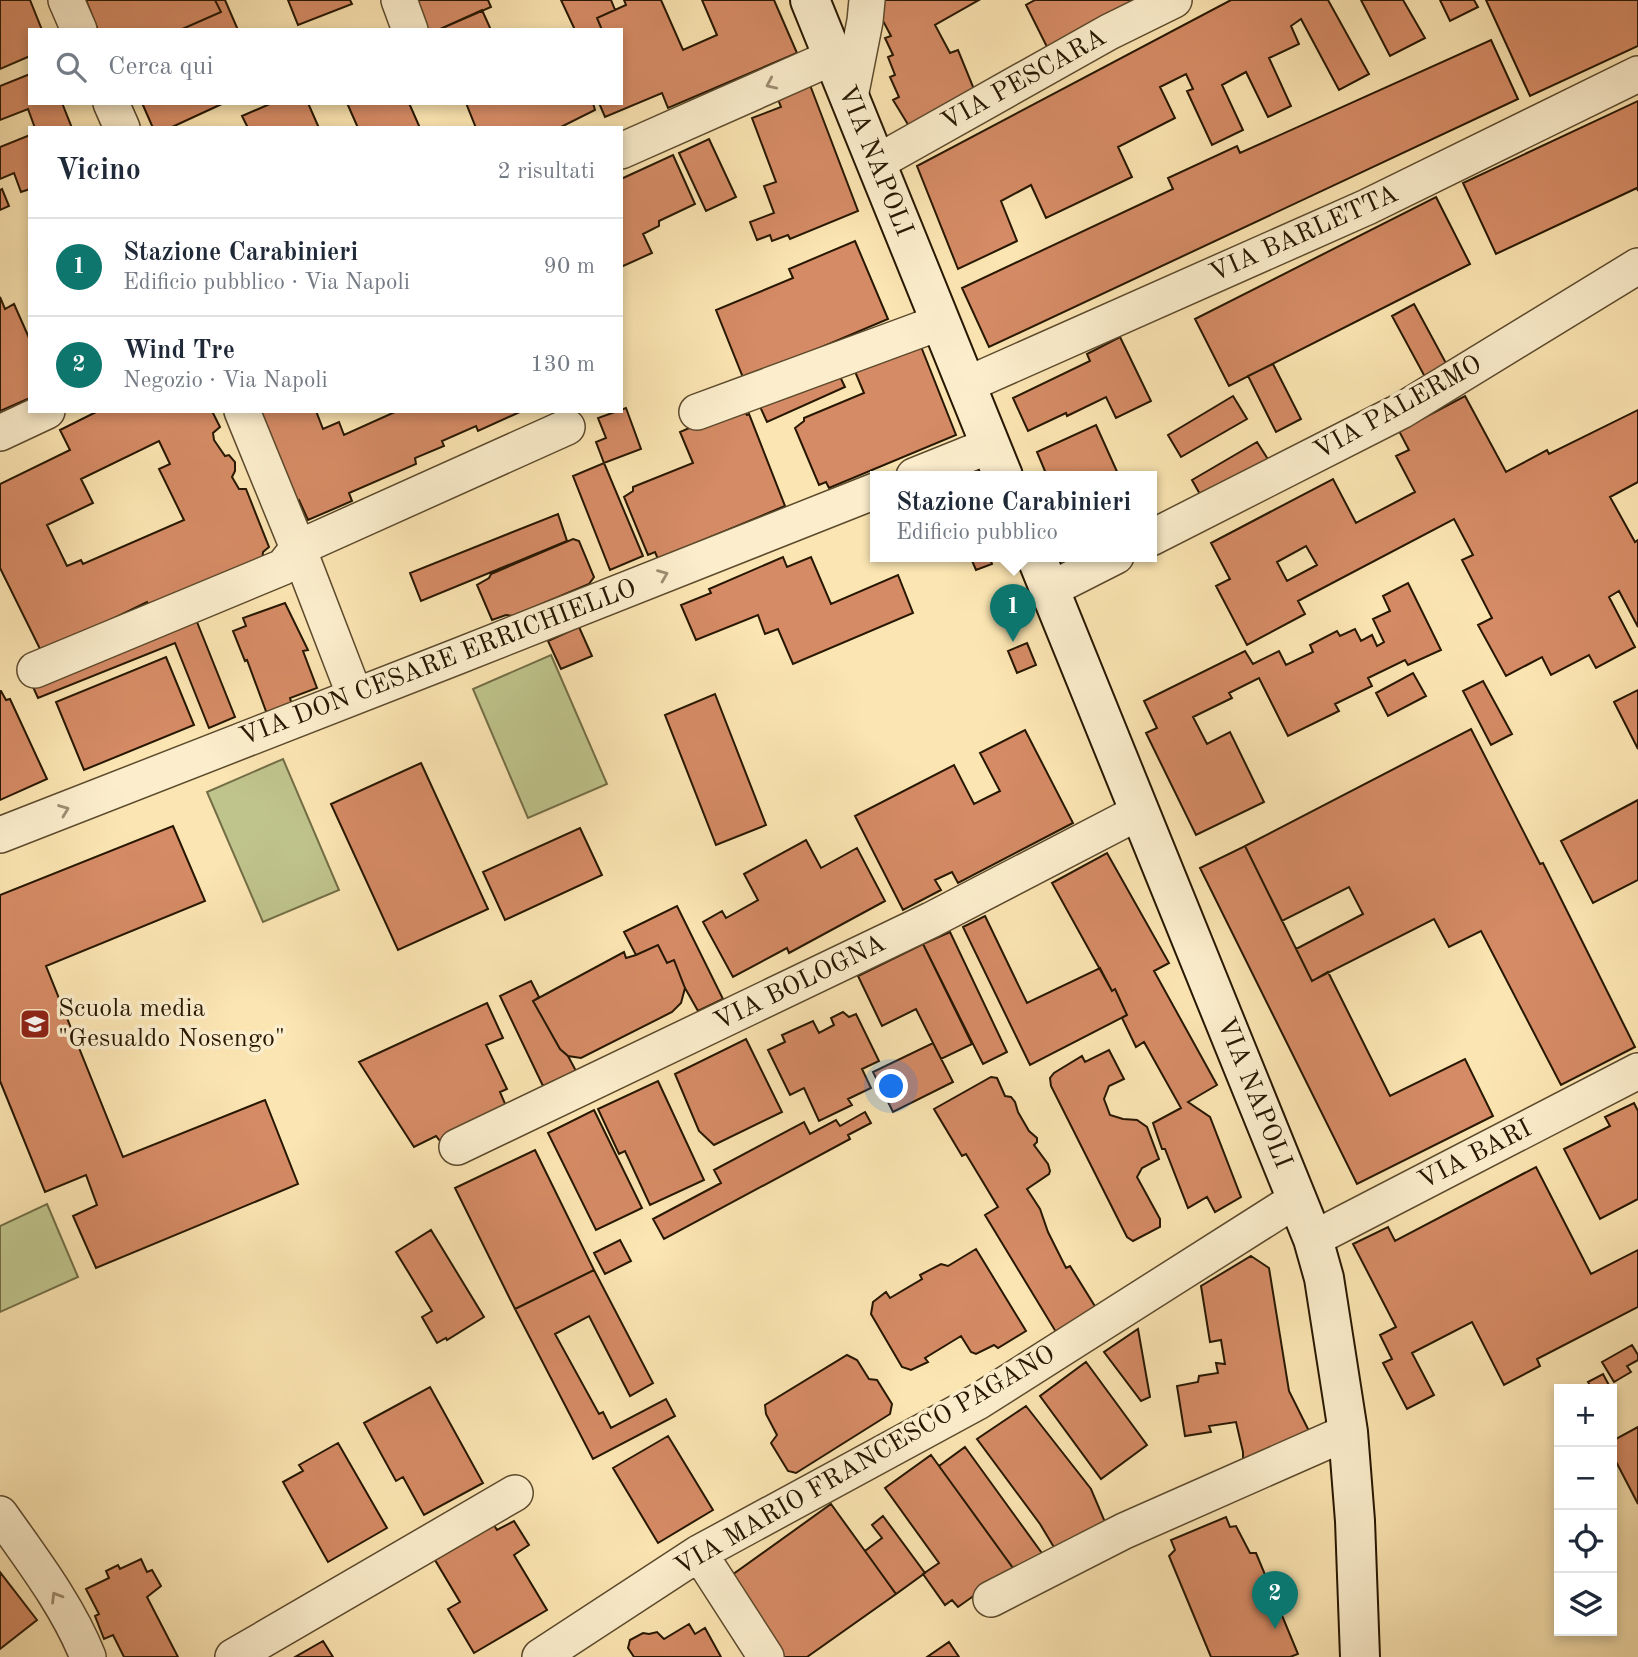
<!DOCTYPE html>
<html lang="it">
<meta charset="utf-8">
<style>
body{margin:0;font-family:"Old Standard TT",serif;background:#f6f6f7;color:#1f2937}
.controls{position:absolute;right:21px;bottom:21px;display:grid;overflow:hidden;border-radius:0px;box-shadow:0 4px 10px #0003}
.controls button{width:63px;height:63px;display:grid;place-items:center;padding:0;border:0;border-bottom:2px solid #e0e1e3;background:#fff;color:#1f2937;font:35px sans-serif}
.you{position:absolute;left:892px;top:1087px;width:24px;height:24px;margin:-18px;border:5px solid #fff;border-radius:50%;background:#1a73e8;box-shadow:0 0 0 10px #1a73e833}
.badge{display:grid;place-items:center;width:46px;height:46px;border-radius:50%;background:#0f766e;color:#fff;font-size:23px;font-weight:700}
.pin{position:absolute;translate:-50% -58px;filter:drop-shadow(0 2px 4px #0008)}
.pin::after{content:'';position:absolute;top:37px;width:24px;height:21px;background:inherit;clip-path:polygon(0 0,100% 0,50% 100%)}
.popup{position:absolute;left:870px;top:471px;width:287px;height:91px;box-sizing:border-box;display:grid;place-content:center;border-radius:0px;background:#fff;filter:drop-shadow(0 2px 5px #0005);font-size:23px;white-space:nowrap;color:#747a83}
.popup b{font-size:26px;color:#1f2937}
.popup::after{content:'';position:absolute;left:50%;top:100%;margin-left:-14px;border:14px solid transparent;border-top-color:#fff}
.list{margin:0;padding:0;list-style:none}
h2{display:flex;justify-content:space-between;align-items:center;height:91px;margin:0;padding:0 28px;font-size:30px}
h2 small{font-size:23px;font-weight:400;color:#747a83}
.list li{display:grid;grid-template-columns:46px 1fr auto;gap:21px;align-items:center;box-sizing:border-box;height:98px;padding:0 28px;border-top:2px solid #e0e1e3}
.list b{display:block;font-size:26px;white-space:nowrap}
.list p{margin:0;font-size:23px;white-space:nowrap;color:#747a83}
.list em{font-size:23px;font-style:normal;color:#747a83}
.icon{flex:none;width:38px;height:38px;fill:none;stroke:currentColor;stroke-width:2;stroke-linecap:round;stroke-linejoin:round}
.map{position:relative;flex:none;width:1638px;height:1657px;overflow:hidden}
.search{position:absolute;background:#fff;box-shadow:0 4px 10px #0003;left:28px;top:28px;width:595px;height:77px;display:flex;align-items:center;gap:18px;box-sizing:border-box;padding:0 24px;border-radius:0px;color:#747a83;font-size:26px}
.panel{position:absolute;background:#fff;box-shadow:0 4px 10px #0003;left:28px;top:126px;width:595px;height:287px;border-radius:0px}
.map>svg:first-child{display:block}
</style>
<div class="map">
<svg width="1638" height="1657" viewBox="0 0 1638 1657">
<rect width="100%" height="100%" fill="#fbe5b2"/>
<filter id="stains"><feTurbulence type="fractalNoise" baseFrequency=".00286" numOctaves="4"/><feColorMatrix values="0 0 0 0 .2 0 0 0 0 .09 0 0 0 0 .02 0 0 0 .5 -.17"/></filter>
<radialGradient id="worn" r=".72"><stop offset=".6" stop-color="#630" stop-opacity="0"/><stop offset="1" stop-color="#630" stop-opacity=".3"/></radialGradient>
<!-- green -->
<path fill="#bfc48c" stroke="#736e46" stroke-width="2" d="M551,655L607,784L528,818L473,689Z
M283,759L339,890L263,922L207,792Z
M47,1204L78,1277L0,1312V1226Z"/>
<!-- building -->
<path fill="#d58b65" stroke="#271701" stroke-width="2" fill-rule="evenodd" d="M0,0H30L42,30H30V56L0,69Z
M86,0H215L221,12L180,30H98Z
M215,0H225L238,30H180L221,12Z
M288,0H350L352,4L298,25Z
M415,0H488L491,7L438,30H428Z
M561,0H611L615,10L597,18L602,30H575Z
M624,0H661L683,50L717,35L702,0H774L797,53L668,108L662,93L605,117L599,103H621V30H602L597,18L626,5Z
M879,0H979L935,25L950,53L958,50L978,99L912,131L893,100L899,97L890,77L895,75L888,57L893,55L885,38L891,36L882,19Z
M1035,0H1149L1049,51L1026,5Z
M1231,0H1328L1369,74L1339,90L1301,19L1291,26L1299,44L1269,58L1291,106L1268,117L1246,72L1222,85L1243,130L1212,145L1187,91L1193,89L1186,74L1160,87L1175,118L1118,147L1132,177L1046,218L1031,185L1001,201L1017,241L958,269L917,166Z
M1361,0H1403L1425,38L1390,56Z
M1440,0H1474L1478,7L1450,21Z
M1486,0H1638V46L1530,96Z
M482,10L491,30H438Z
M1491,40L1518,99L989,347L962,288L1173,189L1168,178L1237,146L1240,153Z
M30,74V103H62L72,128H35L28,109L0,120V86Z
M810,85L858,211L790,239L788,235L772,241L770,235L757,240L750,222L774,213L764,186L776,182L752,118L781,107L777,97Z
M1638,101V191L1637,188L1496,254L1463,183Z
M142,103H224L170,128H153Z
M272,103H308L319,128H248L242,116Z
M347,103H409L420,128H358Z
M466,103H593L595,110L559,128H476Z
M30,135V189L21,192L14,173L0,179V147Z
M709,139L736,197L706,211L679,153Z
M673,155L695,204L659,221V226L643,234L652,253L621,267V179Z
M2,189L9,206L0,210V190Z
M1436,197L1470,264L1229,386L1195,319Z
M855,241L888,319L744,380L716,310L793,278L789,269Z
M0,297L5,309L14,304L30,340V398L0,411Z
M1414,304L1447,365L1425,377L1392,316Z
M1120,337L1151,401L1116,418L1106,397L1067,416L1066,413L1028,431L1013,398L1090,361L1087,354Z
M920,344L956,435L829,488L826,482L819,485L795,428L804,421V418L864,393L851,362Z
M1273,364L1301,419L1276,432L1248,376Z
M835,366L845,387L767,422L757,400Z
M1233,396L1247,419L1181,457L1168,435Z
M1465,396L1506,472L1547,450L1549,454L1638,410V482L1610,497L1635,542L1638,540V627L1619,591L1609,597L1635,647L1596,668L1589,655L1551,675L1542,657L1506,676L1478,625L1492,618L1462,560L1473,555L1454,519L1298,601L1305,614L1247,645L1216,586L1230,579L1211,543L1333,479L1356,523L1415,492L1396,456L1409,450L1399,431ZM1306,546L1317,565L1287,581L1277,562Z
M740,406L747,415L749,414L785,506L658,559L655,552L648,555L624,497L633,491V487L693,463L680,432Z
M626,408L641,449L604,463L596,442L606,438L598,418Z
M98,411H212L220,427L213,433L214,440L225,456L229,455L235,462V471L232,477L239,489H246L269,547L263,552L262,563L152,611L147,602L42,653L0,568V484L70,450L60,430ZM159,441L170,464L159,469L184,520L83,564L81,560L67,566L47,525L93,503L81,479Z
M255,411H316L323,429L339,422L344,435L397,411H522L478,431L476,426L442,441L444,446L415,458L416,464L349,493L352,501L308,520L299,500L294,502Z
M1096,425L1119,476H1047L1037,452Z
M1257,442L1271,464L1205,503L1192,480Z
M604,463L643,556L610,570L573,476Z
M558,514L567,541L421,601L410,573Z
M573,539L579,541L594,577L589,584L513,616L506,615L492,620L477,585L489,578L491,574Z
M970,556H989L992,564L976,570Z
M783,557L787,567L811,557L831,604L898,575L913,613L793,664L778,629L765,634L758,615L696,640L681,605L711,593L709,589Z
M1408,583L1441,650L1408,665L1405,660L1368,678L1372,686L1335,704L1339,711L1288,736L1259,678L1229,693L1232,698L1193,717L1207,744L1230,732L1264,802L1196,835L1146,733L1157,728L1144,701L1245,651L1253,664L1279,651L1286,665L1313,652L1310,645L1337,631L1340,636L1355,629L1361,641L1372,635L1377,646L1384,642L1373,619L1390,611L1383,596Z
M285,603L308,650L303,651L317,688L290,698L292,705L267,714L247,660L245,661L233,631L246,626L243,618Z
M193,612L235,717L209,728L175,643L38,698L29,678Z
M579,627L592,656L561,669L548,641Z
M1027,643L1036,665L1017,673L1008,651Z
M166,657L194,725L84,770L56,702Z
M1413,673L1426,696L1388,716L1376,693Z
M1483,681L1512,734L1491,745L1463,691Z
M1638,690V749L1614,702Z
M0,691H1L6,700L10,699L47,779L0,800Z
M715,694L766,825L716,845L665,715Z
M1471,729L1540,864L1543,863L1635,1047L1561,1085L1481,931L1449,947L1434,919L1312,981L1296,949L1363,914L1349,887L1282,921L1245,846Z
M1025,730L1073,823L958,883L952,872L935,880L941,890L903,910L855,816L954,765L974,804L1000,791L980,753Z
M421,763L488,909L398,950L331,804Z
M1638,800V880L1593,903L1561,841Z
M173,826L205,901L46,966L123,1157L265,1100L298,1184L96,1268L73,1216L97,1205L86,1175L45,1192L0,1081V895Z
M580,828L602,875L505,920L483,872Z
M806,840L821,868L857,848L885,901L789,953L787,948L733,977L703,922L722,911L726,918L758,900L744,874Z
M1245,846L1312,981L1328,972L1390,1096L1465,1059L1493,1116L1357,1184L1200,868Z
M1107,853L1169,963L1154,971L1217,1085L1188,1102L1210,1117L1241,1197L1215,1212L1207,1197L1188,1208L1165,1149H1162L1153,1123L1181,1108L1144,1042L1136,1047L1122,1018L1127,1015L1115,989L1112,991L1052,883Z
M677,906L723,999L698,1011L685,988L674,960L667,963L658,945L636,955L624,932Z
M985,916L1027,1003L1100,968L1112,991L1115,989L1127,1015L1030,1065L963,927Z
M950,932L1007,1052L983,1064L923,944Z
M923,944L972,1044L941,1059L916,1009L882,1026L858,976Z
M658,945L667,963L674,960L685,988L681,1003L672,1012L581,1058L568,1056L560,1049L533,1001L624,952L626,958L636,955Z
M531,981L539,997L533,1001L560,1049L568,1056L576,1071L543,1086L500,996Z
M487,1003L503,1038L486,1045L507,1089L500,1092L506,1106L444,1146L436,1136L414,1147L359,1062Z
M843,1012L849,1017L856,1014L879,1061L862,1069L871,1088L848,1099L852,1105L819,1121L804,1088L790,1095L768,1050L785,1042L782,1035L813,1021L819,1033L834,1025L831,1018Z
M746,1039L782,1112L714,1145L699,1131L675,1074Z
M933,1043L953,1082L893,1112L873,1072Z
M1109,1050L1124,1079L1109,1086L1104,1099L1110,1115L1123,1119L1137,1120L1147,1127L1159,1159L1142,1168L1137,1177L1160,1219V1227L1133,1241L1127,1237L1051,1086L1050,1078L1054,1073L1082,1056L1085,1062Z
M991,1077L997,1078L1005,1096L1011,1097L1015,1102L1018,1112L1029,1131L1037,1138V1142L1034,1145L1048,1164L1050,1171L1049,1174L1027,1189L1040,1209L1048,1232L1066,1268L1070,1266L1096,1308L1056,1332L985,1215L998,1207L966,1154L962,1156L934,1109Z
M658,1081L704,1180L650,1205L625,1151L619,1154L598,1109Z
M1634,1103L1638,1111V1199L1600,1219L1564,1149L1610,1126L1605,1117Z
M594,1110L642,1208L596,1230L548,1133Z
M865,1112L871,1123L848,1135L850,1139L664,1239L653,1219L721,1183L714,1170L804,1122L810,1134L836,1120L840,1126Z
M535,1150L594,1270L515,1309L455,1188Z
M1536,1167L1591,1274L1638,1250V1307L1537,1359L1540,1366L1504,1385L1472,1322L1412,1353L1434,1395L1407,1409L1383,1363L1392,1359L1380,1335L1396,1327L1353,1244L1388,1227L1395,1241Z
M431,1230L484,1317L447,1340L446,1338L437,1343L422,1317L432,1311L396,1252Z
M620,1240L631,1261L605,1274L594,1253Z
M976,1249L1026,1331L998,1348L994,1345L976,1354L971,1352L961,1336L925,1358L928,1362L911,1370L902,1367L871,1314L873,1302L886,1292L890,1298L922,1279L920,1275L941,1264L948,1266Z
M1251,1256L1269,1268L1289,1391L1309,1431L1243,1463V1452L1236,1422L1209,1426L1211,1432L1185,1436L1177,1386L1198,1382L1199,1376L1218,1373L1216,1363L1225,1364L1221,1340L1210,1342L1201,1286Z
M594,1270L653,1383L630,1396L589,1316L555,1334L599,1414L603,1412L611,1428L666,1399L675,1416L593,1459L515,1309Z
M1138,1329L1150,1397L1141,1401L1104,1352Z
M1632,1345L1638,1355V1360L1627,1366L1631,1372L1614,1382L1602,1362Z
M847,1355L857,1360L869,1379L877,1380L892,1404L890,1414L796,1473L788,1471L771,1443L777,1435L766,1414L765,1405Z
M1086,1362L1147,1445L1101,1479L1040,1396Z
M1603,1374L1611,1389H1592L1588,1382Z
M430,1387L483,1483L424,1515L403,1477L396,1481L364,1423Z
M1026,1406L1091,1489L1105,1522L1055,1549L1040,1524L977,1439Z
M1638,1427V1504L1612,1454V1441Z
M668,1436L713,1510L658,1543L613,1468Z
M338,1443L387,1528L328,1562L283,1482L303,1471L299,1465Z
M965,1447L1044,1556L1013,1568L939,1466Z
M931,1455L1013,1568L958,1607L952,1600L945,1605L923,1574L939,1563L885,1488Z
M831,1504L896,1594L807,1657H779L725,1580Z
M883,1516L925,1573L896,1594L865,1551L882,1538L872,1525Z
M1226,1517L1230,1527L1236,1526L1250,1553H1256L1298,1654L1290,1657H1211L1169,1556L1175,1550L1171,1540Z
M514,1521L529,1545L514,1555L547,1610L474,1653L448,1609L460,1602L435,1560L494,1525L497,1530Z
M141,1559L147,1572L152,1570L161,1586L147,1597L178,1657H124L113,1635L104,1639L95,1616L99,1614L86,1589L109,1578L106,1571L118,1565L120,1569Z
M0,1572L37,1620L0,1649Z
M689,1624L695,1634L705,1628L721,1657H634L628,1648L630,1640L643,1633L649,1634L657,1632L664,1639Z
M323,1641L333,1657H295Z
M949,1642L959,1657H927Z"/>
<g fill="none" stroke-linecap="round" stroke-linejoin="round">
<!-- minor casing -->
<g stroke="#5c4a2d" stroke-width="38">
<path id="minor" d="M66,0L79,30
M399,0L410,30
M850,97L865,21L867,0
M111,103L122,128
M621,151L833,57
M876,163L1109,32L1174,0
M966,385L1367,207L1638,74
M242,411L298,548L355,696
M697,412L941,322
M0,433L47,411
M914,476L991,445
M1151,538L1401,411L1638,266
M1049,590L1116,556
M35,670L283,567L298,548L567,427
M0,835L456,657L875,491
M457,1147L931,920L1139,812
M1313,1239L1638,1071
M0,1514C31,1558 68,1606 88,1657
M699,1553L766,1657
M991,1599L1124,1531L1348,1432
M233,1657L515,1493
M540,1657L699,1553L979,1401L1297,1199"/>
</g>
<!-- secondary casing -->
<g stroke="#271701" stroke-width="42">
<path id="secondary" d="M810,0L1003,476
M1036,556L1313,1239L1324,1278L1348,1432L1355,1521L1360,1657"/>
</g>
<!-- minor -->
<use href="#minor" stroke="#fceecd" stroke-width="35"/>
<!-- secondary -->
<use href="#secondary" stroke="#fceecd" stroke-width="38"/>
</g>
<!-- one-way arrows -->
<defs><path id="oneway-chevron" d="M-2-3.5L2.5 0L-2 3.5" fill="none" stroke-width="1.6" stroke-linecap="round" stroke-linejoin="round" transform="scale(1.75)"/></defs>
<g stroke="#9c8d71">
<use href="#oneway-chevron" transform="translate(771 84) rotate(156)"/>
<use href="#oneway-chevron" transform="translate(663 575) rotate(-22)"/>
<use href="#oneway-chevron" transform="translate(64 810) rotate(-21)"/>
<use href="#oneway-chevron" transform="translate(56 1597) rotate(-121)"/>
</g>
<!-- icons -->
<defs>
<g id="school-square" transform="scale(1.575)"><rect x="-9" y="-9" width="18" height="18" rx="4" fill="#8f2418" stroke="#fceecd"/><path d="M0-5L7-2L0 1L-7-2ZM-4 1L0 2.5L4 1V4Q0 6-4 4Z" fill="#fff"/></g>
</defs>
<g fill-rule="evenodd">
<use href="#school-square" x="35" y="1024"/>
</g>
<g text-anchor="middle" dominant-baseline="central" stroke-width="7" stroke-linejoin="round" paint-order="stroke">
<!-- street labels -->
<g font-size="26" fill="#271701" stroke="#fceecd">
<text transform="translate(1024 80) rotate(-29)">VIA PESCARA</text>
<text transform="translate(875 161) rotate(68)">VIA NAPOLI</text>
<text transform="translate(1304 234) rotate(-24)">VIA BARLETTA</text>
<text transform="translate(1398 408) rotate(-29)">VIA PALERMO</text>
<text transform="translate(438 663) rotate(-21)">VIA DON CESARE ERRICHIELLO</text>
<text transform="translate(800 983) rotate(-26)">VIA BOLOGNA</text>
<text transform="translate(1254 1093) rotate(68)">VIA NAPOLI</text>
<text transform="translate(1475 1155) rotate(-27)">VIA BARI</text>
<text transform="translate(865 1461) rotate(-30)">VIA MARIO FRANCESCO PAGANO</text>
</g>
<!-- poi labels -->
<g font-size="26" fill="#271701" stroke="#fceecd" text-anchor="start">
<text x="58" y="1009">Scuola media<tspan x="58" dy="30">"Gesualdo Nosengo"</tspan></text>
</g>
</g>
<rect width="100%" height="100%" filter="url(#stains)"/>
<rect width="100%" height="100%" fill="url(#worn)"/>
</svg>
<div class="controls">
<button>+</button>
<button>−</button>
<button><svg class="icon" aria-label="locate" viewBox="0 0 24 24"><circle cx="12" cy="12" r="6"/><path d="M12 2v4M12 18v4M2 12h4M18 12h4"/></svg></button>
<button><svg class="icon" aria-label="layers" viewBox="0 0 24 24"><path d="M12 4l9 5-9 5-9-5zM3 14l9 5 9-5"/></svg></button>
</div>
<div class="you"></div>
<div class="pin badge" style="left:1013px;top:642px">1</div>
<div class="popup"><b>Stazione Carabinieri</b>Edificio pubblico</div>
<div class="pin badge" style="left:1275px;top:1629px">2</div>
<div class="search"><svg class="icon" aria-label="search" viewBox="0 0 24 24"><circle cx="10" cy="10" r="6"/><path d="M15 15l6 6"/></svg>Cerca qui</div>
<section class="panel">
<h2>Vicino<small>2 risultati</small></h2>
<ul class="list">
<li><span class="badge">1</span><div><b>Stazione Carabinieri</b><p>Edificio pubblico · Via Napoli</p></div><em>90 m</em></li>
<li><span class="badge">2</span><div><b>Wind Tre</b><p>Negozio · Via Napoli</p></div><em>130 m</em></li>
</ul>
</section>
</div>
